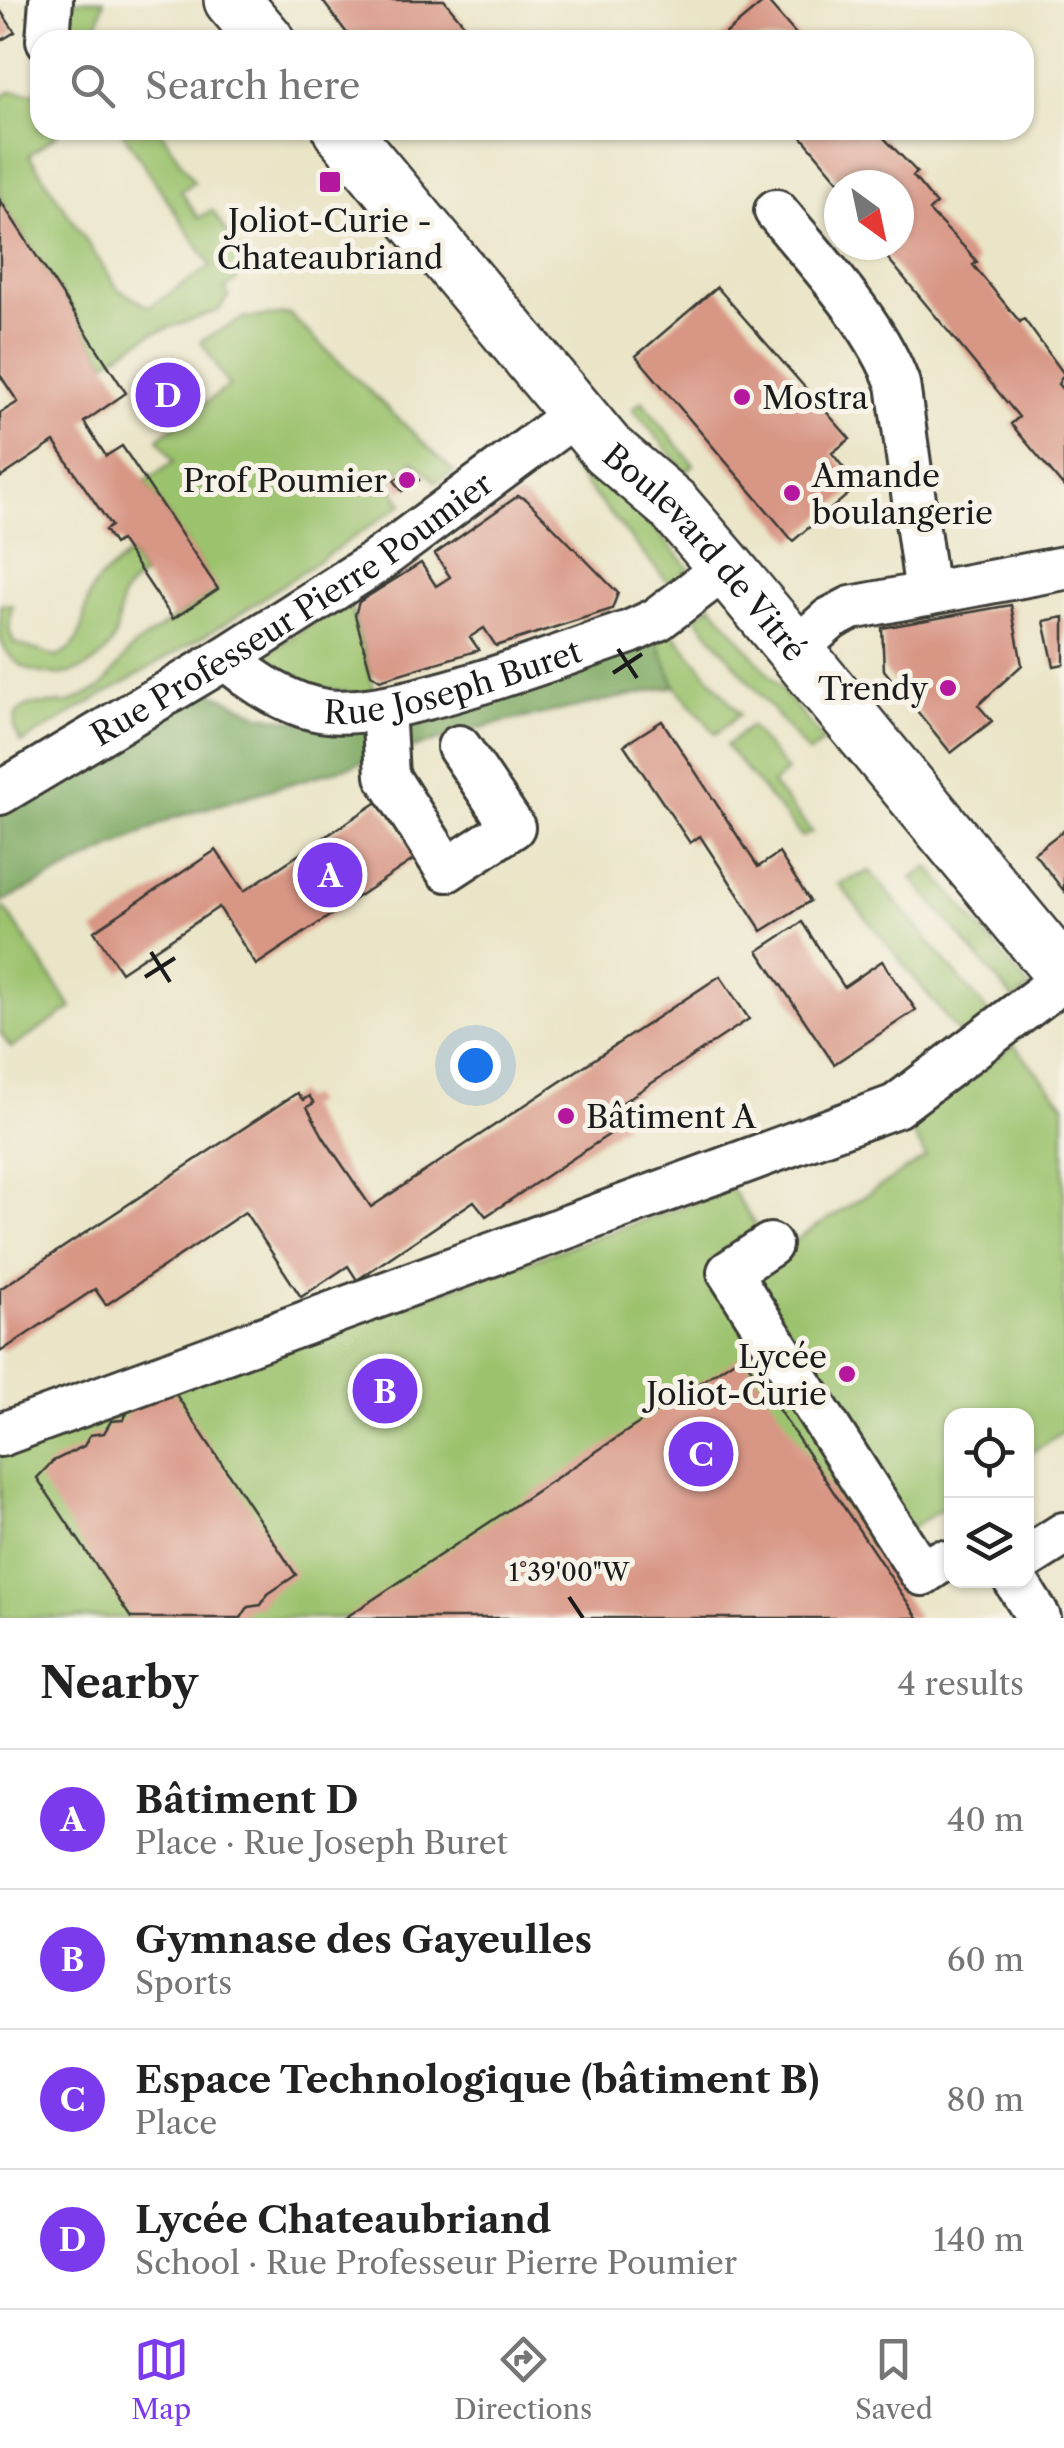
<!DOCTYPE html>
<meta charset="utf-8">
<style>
body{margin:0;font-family:"Libre Caslon Text",serif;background:#f6f6f6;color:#222}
.controls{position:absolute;right:30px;bottom:30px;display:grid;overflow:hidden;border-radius:20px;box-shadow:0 2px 8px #0004}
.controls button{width:90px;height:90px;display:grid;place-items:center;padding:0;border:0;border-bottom:2px solid #e0e0e0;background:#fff;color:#222;font:50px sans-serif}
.compass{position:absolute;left:824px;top:170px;width:90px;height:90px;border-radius:50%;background:#fff;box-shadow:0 2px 8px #0004;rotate:147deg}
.you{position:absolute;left:475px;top:1065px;width:35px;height:35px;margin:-25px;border:8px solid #fff;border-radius:50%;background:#1a73e8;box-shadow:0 0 0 15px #1a73e833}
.badge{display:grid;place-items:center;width:65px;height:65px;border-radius:50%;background:#7c3aed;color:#fff;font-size:32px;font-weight:700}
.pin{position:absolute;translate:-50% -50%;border:5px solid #fff;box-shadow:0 2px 10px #0006}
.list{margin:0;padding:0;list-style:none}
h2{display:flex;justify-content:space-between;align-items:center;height:130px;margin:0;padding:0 40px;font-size:42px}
h2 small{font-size:32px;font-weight:400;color:#767676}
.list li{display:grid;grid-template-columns:65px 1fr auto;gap:30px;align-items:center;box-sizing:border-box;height:140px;padding:0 40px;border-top:2px solid #e0e0e0}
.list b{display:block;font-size:38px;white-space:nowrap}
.list p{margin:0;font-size:32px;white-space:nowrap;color:#767676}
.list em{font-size:32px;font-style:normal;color:#767676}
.icon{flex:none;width:55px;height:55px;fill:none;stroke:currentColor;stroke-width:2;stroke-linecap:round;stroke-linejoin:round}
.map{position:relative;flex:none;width:1064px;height:1618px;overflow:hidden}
.search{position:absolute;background:#fff;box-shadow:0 2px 8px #0004;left:30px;right:30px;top:30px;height:110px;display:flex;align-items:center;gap:25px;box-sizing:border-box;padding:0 35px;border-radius:30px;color:#767676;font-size:38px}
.sheet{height:690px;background:#fff}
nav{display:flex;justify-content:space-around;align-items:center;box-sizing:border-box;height:140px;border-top:2px solid #e0e0e0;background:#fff;font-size:28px;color:#767676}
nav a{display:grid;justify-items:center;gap:5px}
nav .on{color:#7c3aed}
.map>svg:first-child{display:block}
</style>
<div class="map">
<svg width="1064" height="1618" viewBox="0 0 1064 1618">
<rect width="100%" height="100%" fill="#f7f3e8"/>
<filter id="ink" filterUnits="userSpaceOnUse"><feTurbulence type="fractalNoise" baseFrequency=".01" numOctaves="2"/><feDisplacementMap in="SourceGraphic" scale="20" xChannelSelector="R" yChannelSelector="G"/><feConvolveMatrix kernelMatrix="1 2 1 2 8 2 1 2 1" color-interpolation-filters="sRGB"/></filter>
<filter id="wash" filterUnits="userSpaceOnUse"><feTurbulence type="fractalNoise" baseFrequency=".0048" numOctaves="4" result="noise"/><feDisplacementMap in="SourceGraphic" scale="40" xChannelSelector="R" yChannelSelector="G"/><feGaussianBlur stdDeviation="2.25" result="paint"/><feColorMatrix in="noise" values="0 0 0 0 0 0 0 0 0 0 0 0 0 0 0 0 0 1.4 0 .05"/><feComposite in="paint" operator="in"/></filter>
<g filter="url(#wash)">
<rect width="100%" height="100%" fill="#eae5c7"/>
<!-- green -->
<path fill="#9bc26d" stroke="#5c6f44" stroke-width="2.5" d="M66,0H104L96,31L101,40H62Z
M11,91L40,93V130H56L57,135L29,155L118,289L149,307L211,266L121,130H160L194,182L181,191L198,218L212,210L243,256L237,280L225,289L229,296L218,311L151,334L106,362L0,200V98Z
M289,314L454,472L436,482L414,461L387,480L403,504L226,623L21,743L14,727L16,714L29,705L69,703L101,688L133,647L217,589L145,481L174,462L158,438L229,386L201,341L244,318Z
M642,401L694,465L686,472L633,409Z
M583,457L621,489L689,568L670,585L567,463Z
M129,554L143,575C137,581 124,590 122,598C115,624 123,639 96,661C67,685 9,677 0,636C0,626 0,614 0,604L12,605L9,629L14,643L57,657C90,643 79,612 93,588C102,574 117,566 129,554Z
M349,600L376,696C327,690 301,688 259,658Z
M711,604L824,741L809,754L696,617Z
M669,628L740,714L716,734L675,686L656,638Z
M750,726L787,771L772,784L812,832L802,837L726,746Z
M929,867L1030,988L1014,1000L912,878Z
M870,871L993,1018L965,1041L839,884Z
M5,908L72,1008L11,1048L0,1032V911Z
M1014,1045L1064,1104V1431L1027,1455L1026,1416H952L951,1503L874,1552L345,1618H0V1449L731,1189L775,1253L926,1157L906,1122Z"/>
<!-- forest -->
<path fill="#7ca860" stroke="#4c623e" stroke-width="2.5" d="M656,638L675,686L491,725L173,818L0,903V808L207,690L261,715L309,723Z"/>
<g id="blocks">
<!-- building -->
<path fill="#d89685" d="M322,0H444L477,40H352Z
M766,0L801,40H718Z
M0,10L15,32L0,41Z
M796,130H876L917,172L913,176L936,204L929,211L968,251L977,262L973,265L1020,322L1024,319L1064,374L1058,384L1064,391V487L1011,424L1019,417L881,250L899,245V185H842Z
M0,200L126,393L84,422L106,456L122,446L218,589L173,619L120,540L114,544L105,530L111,526L54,442L0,478V413L18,402L0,375Z
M717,287L850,439L832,453L858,486L793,541L636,356Z
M412,469L419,480L402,491L394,480Z
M518,496L526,499L618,593L612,609L496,646L484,628L470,637L479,650L380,680L371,674L355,615L359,602L421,563L436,586L450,577L435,554Z
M1011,605L1022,665L978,705L992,721L951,753L884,670L882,628Z
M1064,617V664L1054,666L1044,621Z
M662,721L758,867L779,853L810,901L762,931L700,836L690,843L624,745Z
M379,801L416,858L256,965L219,907L121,972L94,931L216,850L244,891Z
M1064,830V891L1034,853Z
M802,922L844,987L882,961L916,1010L834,1064L758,951Z
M720,976L749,1019L614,1108L625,1124L486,1216L474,1201L357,1280L348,1266L301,1297L245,1212L106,1305L95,1289L0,1352V1289L297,1093L303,1100L309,1096L314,1103L307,1107L324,1138L371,1207Z
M742,1355L918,1618H345Z
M171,1387L296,1575L268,1594L261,1605L248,1607L241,1618H131L37,1478L53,1461L84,1446L90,1435L104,1433L111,1421L123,1420L130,1408L143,1406Z"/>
</g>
</g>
<g filter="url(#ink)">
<use href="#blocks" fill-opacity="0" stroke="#3b3a36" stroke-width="2.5"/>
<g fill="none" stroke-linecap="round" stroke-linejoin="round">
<!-- minor casing -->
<g stroke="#3b3a36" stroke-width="48">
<g id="minor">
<path d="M48,40L51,0"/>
<path d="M776,211C819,264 874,320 898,384L927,594"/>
<path d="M795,650L830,619L851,608L1064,568"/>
<path id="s1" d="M226,658C253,682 291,707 327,711C395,720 559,655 630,632L658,619L726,567"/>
<path d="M383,708L387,776L447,870L513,827L459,747"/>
<path id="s2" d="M0,793L226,658L373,564L577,413"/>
<path d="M770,1245L729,1272L922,1574L940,1562"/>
<path d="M0,1435L896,1106L1064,979"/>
<path d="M1026,1558L1064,1534"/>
<path d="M1015,1580L1039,1618"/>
</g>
</g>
<!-- major casing -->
<g stroke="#3b3a36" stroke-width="60">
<g id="major">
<path d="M232,0L266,40"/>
<path id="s3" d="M341,130L607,449L673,505L726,567L1064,975"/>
</g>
</g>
<!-- minor -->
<use href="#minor" stroke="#fff" stroke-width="42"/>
<!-- major -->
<use href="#major" stroke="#fff" stroke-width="55"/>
</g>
</g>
<!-- ticks -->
<path fill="none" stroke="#1c1c1c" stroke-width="4" d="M618,649L637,678M613,673L642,654M151,952L170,982M145,977L175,958M569,1597L583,1618"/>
<!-- markers -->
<g fill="#b5179e" stroke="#f7f3e8" stroke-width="4">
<rect x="318" y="170" width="24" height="24" rx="5"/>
<circle cx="742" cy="397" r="10"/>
<circle cx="407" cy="480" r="10"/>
<circle cx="792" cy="493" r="10"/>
<circle cx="948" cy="688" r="10"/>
<circle cx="566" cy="1116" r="10"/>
<circle cx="847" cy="1374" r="10"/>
</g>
<g text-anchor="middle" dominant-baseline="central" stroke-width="10" stroke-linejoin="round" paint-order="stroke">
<!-- poi labels -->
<g font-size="32" fill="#1c1c1c" stroke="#f7f3e8" text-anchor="start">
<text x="330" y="220" text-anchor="middle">Joliot-Curie -<tspan x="330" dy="37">Chateaubriand</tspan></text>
<text x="762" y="397">Mostra</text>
<text x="812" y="475">Amande<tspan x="812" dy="37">boulangerie</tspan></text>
<text x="387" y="480" text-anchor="end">Prof Poumier</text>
<text x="928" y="688" text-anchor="end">Trendy</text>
<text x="586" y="1116">Bâtiment A</text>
<text x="827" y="1356" text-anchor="end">Lycée<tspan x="827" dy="37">Joliot-Curie</tspan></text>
</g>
<!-- street labels -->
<g font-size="32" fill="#1c1c1c" stroke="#f7f3e8">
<text stroke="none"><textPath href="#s3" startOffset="558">Boulevard de Vitré</textPath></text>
<text stroke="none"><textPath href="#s2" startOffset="345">Rue Professeur Pierre Poumier</textPath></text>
<text stroke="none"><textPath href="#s1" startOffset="245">Rue Joseph Buret</textPath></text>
</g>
</g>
<g font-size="25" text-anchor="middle" fill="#1c1c1c" stroke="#f7f3e8" stroke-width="10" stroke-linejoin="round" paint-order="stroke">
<text x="569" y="1581">1°39'00"W</text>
</g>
</svg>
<div class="controls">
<button><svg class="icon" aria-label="locate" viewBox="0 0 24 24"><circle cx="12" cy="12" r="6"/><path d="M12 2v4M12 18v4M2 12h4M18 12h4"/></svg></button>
<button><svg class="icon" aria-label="layers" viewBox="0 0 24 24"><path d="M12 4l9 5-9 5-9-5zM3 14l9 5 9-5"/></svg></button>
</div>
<svg class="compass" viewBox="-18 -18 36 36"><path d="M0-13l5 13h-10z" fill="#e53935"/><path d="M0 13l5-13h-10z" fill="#767676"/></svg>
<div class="you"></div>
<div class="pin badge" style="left:330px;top:875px">A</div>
<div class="pin badge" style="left:385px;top:1391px">B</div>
<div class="pin badge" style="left:701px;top:1454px">C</div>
<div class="pin badge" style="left:168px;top:395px">D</div>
<div class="search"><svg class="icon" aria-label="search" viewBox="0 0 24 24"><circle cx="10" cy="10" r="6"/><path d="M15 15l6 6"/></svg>Search here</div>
</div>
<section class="sheet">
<h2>Nearby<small>4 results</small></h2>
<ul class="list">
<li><span class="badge">A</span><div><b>Bâtiment D</b><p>Place · Rue Joseph Buret</p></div><em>40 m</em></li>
<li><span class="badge">B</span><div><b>Gymnase des Gayeulles</b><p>Sports</p></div><em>60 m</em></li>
<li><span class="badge">C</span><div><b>Espace Technologique (bâtiment B)</b><p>Place</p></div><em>80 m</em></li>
<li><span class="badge">D</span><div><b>Lycée Chateaubriand</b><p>School · Rue Professeur Pierre Poumier</p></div><em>140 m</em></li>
</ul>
</section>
<nav>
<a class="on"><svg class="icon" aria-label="map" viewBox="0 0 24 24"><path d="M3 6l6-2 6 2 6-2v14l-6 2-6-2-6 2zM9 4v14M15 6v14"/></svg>Map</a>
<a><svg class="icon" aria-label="directions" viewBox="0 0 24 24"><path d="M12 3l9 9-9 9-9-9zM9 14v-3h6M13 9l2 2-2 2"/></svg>Directions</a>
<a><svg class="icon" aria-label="saved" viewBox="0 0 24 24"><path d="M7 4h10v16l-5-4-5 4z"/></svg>Saved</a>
</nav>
